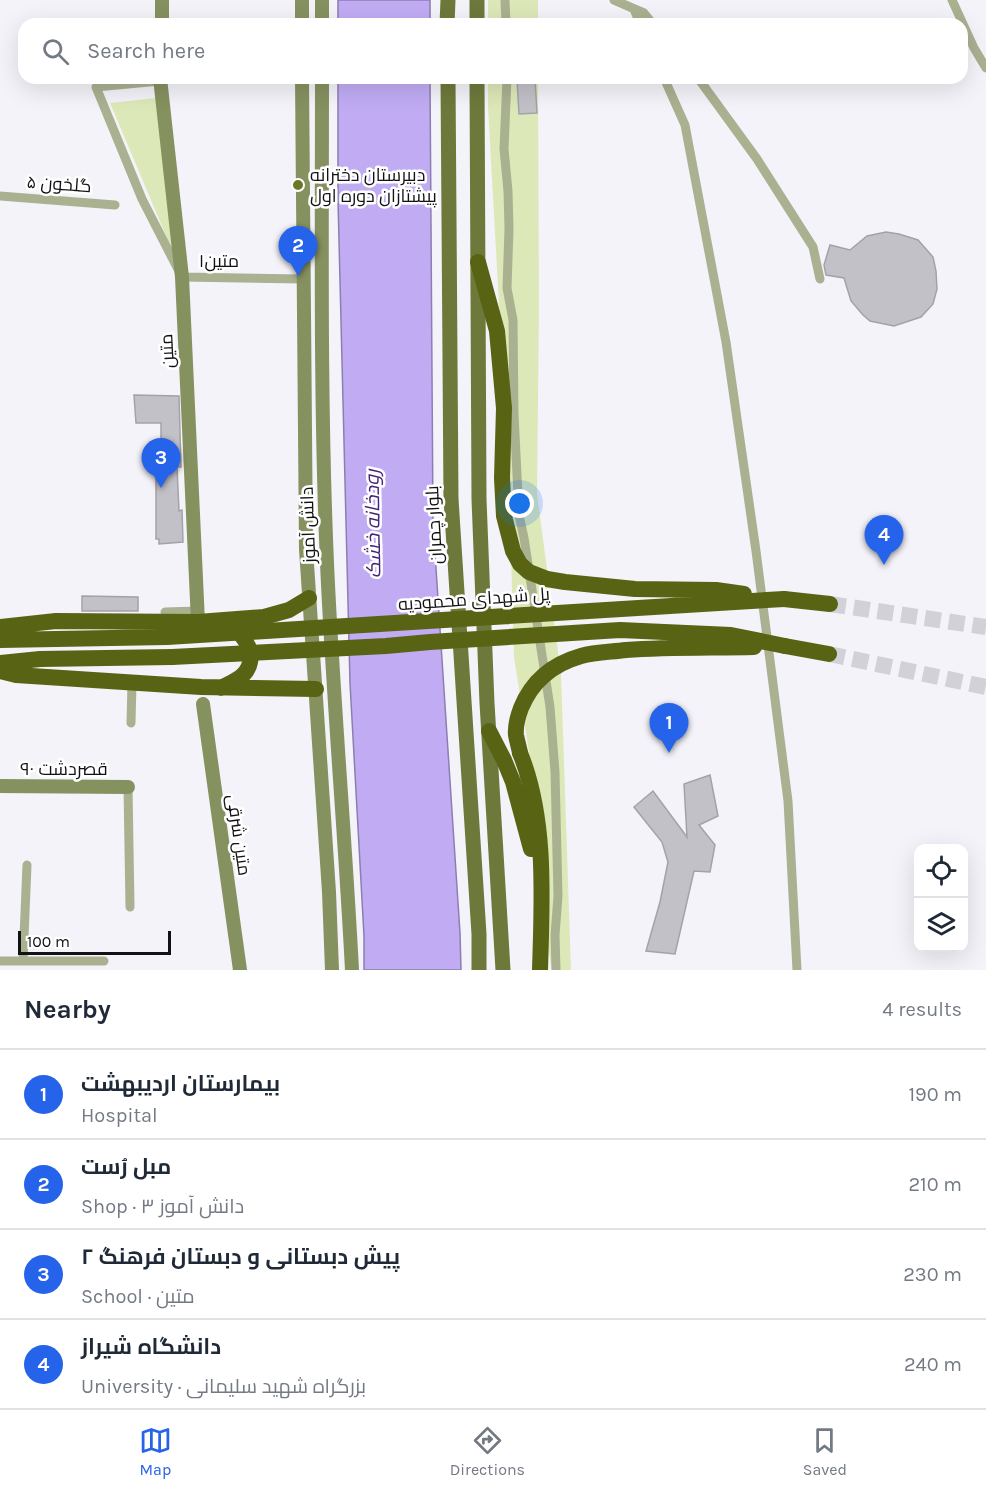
<!DOCTYPE html>
<meta charset="utf-8">
<style>
body{margin:0;font-family:Karla,Cairo,sans-serif;background:#f2f2f3;color:#1f2937}
.controls{position:absolute;right:18px;bottom:18px;display:grid;overflow:hidden;border-radius:12px;box-shadow:0 6px 24px #0002}
.controls button{width:54px;height:54px;display:grid;place-items:center;padding:0;border:0;border-bottom:2px solid #e0e1e3;background:#fff;color:#1f2937;font:30px sans-serif}
.scale{position:absolute;left:18px;bottom:15px;width:153px;box-sizing:border-box;padding-left:6px;border:3px solid #121214;border-top:0;font-size:16px;line-height:21px;white-space:nowrap;color:#121214;-webkit-text-stroke:4px #fff;paint-order:stroke}
.you{position:absolute;left:520px;top:504px;width:21px;height:21px;margin:-15px;border:4px solid #fff;border-radius:50%;background:#1a73e8;box-shadow:0 0 0 9px #1a73e833}
.badge{display:grid;place-items:center;width:39px;height:39px;border-radius:50%;background:#2563eb;color:#fff;font-size:20px;font-weight:700}
.pin{position:absolute;translate:-50% -50px;filter:drop-shadow(0 2px 3px #0008)}
.pin::after{content:'';position:absolute;top:32px;width:21px;height:18px;background:inherit;clip-path:polygon(0 0,100% 0,50% 100%)}
.list{margin:0;padding:0;list-style:none}
h2{display:flex;justify-content:space-between;align-items:center;height:78px;margin:0;padding:0 24px;font-size:26px}
h2 small{font-size:20px;font-weight:400;color:#747a83}
.list li{display:grid;grid-template-columns:39px 1fr auto;gap:18px;align-items:center;box-sizing:border-box;height:90px;padding:0 24px;border-top:2px solid #e0e1e3}
.list b{display:block;font-size:22px;white-space:nowrap}
.list p{margin:0;font-size:20px;white-space:nowrap;color:#747a83}
.list em{font-size:20px;font-style:normal;color:#747a83}
.icon{flex:none;width:33px;height:33px;fill:none;stroke:currentColor;stroke-width:2;stroke-linecap:round;stroke-linejoin:round}
.map{position:relative;flex:none;width:986px;height:970px;overflow:hidden}
.search{position:absolute;background:#fff;box-shadow:0 6px 24px #0002;left:18px;right:18px;top:18px;height:66px;display:flex;align-items:center;gap:15px;box-sizing:border-box;padding:0 21px;border-radius:18px;color:#747a83;font-size:22px}
.sheet{height:438px;background:#fff}
nav{display:flex;justify-content:space-around;align-items:center;box-sizing:border-box;height:84px;border-top:2px solid #e0e1e3;background:#fff;font-size:16px;color:#747a83}
nav a{display:grid;justify-items:center;gap:3px}
nav .on{color:#2563eb}
.map>svg:first-child{display:block}
</style>
<div class="map">
<svg width="986" height="970" viewBox="0 0 986 970">
<rect width="100%" height="100%" fill="#f4f3f9"/>
<!-- green -->
<path fill="#dde8b9" d="M488,0H538V24H488Z
M488,78H538L539,305L537,494L561,674L571,970H552L549,953L537,803L514,657L509,484L488,107Z
M156,98L175,257L110,103Z"/>
<!-- water -->
<path fill="#c1acf4" stroke="#8c7eb1" stroke-width="1.5" d="M338,0H430V24H338Z
M338,78H430L433,523L460,933L461,970H364V936L350,683L338,200Z"/>
<!-- building -->
<path fill="#c3c1c8" stroke="#a4a2a9" stroke-width="1.5" d="M535,79L537,113L519,114L517,80Z
M886,232L899,234L918,240L933,257L936,271L937,289L933,304L921,317L894,326L870,321L863,315L851,301L844,278L826,275L824,265L830,245L850,250L867,236Z
M134,395L179,396L181,467H177L179,511L182,510L183,542L159,544V539H156V475H161V423H136Z
M82,596L138,597V611H82Z
M710,775L718,816L699,825L715,845L710,872L694,871L675,954L646,951L660,902L668,862L662,842L634,807L653,791L687,837L684,784Z"/>
<g fill="none" stroke-linecap="round" stroke-linejoin="round">
<!-- highway-tunnel -->
<path stroke="#d2d1d7" stroke-width="16" stroke-dasharray="16 8" stroke-linecap="butt" d="M830,604L986,627
M829,654L986,687"/>
<!-- street -->
<path stroke="#aab191" stroke-width="9" d="M505,0L506,24
M614,0L644,13L653,24
M952,0L974,48L986,68
M634,9L640,24
M507,78L504,149L508,191L509,229L507,288L513,320L514,414L519,515L524,538L550,707L555,772L558,896L555,935L556,970
M664,78L685,125L726,342L756,551L788,801L797,970
M698,78L757,159L813,247L820,279
M160,81L96,87L142,199L182,277L303,279
M0,196L115,205
M165,612L198,611
M131,723L132,683
M128,787L130,907
M0,961H104
M23,961L27,865"/>
<!-- secondary -->
<path stroke="#869160" stroke-width="14" d="M302,0V24
M162,24V0
M322,24V0
M160,78L182,277L198,622
M302,78L306,549L329,892L332,970
M322,78C322,239 320,402 327,563C333,699 345,834 352,970
M203,704L240,970
M0,786L128,787"/>
<!-- primary -->
<path stroke="#6d793b" stroke-width="15" d="M447,24L448,0
M477,24V0
M448,78L451,499L479,934V970
M477,78L479,499L487,703L503,970"/>
<!-- highway -->
<path stroke="#586414" stroke-width="16" d="M784,599L830,604
M0,627L56,621L198,622L264,617L289,610L309,598
M0,640L167,637
M785,646L829,654
M0,663L40,659L172,657
M0,671L16,675L201,687L316,689
M221,688C228,684 237,681 243,675C259,659 247,635 229,626
M489,731L504,760L513,782L531,849
M520,753C547,819 542,900 540,970"/>
<!-- highway-bridge -->
<path stroke="#586414" stroke-width="16" d="M478,262L497,331L504,408L502,478L504,516L513,551L520,564L529,572L547,579L565,582L635,589L716,590L744,594
M167,637L784,599
M172,657L386,646L430,642L620,630L731,635L785,646
M520,753C519,747 517,741 516,735C515,726 518,716 521,708C532,681 553,664 581,656C595,652 611,652 626,650C669,647 712,648 754,647"/>
</g>
<!-- markers -->
<circle fill="#6b7926" stroke="#fff" stroke-width="2" cx="298" cy="185" r="6"/>
<g text-anchor="middle" dominant-baseline="central" stroke-width="5" stroke-linejoin="round" paint-order="stroke">
<!-- poi labels -->
<g font-size="18" fill="#121214" stroke="#fff" text-anchor="start">
<text x="310" y="175">دبیرستان دخترانه<tspan x="310" dy="21">پیشتازان دوره اول</tspan></text>
</g>
<!-- street labels -->
<g font-size="18" fill="#121214" stroke="#fff">
<text transform="translate(59 184) rotate(4)">۵ گلخون</text>
<text x="219" y="261">متین۱</text>
<text transform="translate(167 351) rotate(-93)">متین</text>
<text transform="translate(308 525) rotate(-92)">دانش آموز</text>
<text transform="translate(434 525) rotate(-93)">بلوار چمران</text>
<text transform="translate(474 599) rotate(-4)">پل شهدای محمودیه</text>
<text x="64" y="769">۹۰ قصردشت</text>
<text transform="translate(239 835) rotate(82)">متین شرقی</text>
</g>
<!-- water labels -->
<g font-size="20" font-style="italic" fill="#442475" stroke="#fff">
<text transform="translate(373 524) rotate(-91)">رودخانه خشک</text>
</g>
</g>
</svg>
<div class="controls">
<button><svg class="icon" aria-label="locate" viewBox="0 0 24 24"><circle cx="12" cy="12" r="6"/><path d="M12 2v4M12 18v4M2 12h4M18 12h4"/></svg></button>
<button><svg class="icon" aria-label="layers" viewBox="0 0 24 24"><path d="M12 4l9 5-9 5-9-5zM3 14l9 5 9-5"/></svg></button>
</div>
<div class="scale">100 m</div>
<div class="you"></div>
<div class="pin badge" style="left:669px;top:753px">1</div>
<div class="pin badge" style="left:298px;top:276px">2</div>
<div class="pin badge" style="left:161px;top:488px">3</div>
<div class="pin badge" style="left:884px;top:565px">4</div>
<div class="search"><svg class="icon" aria-label="search" viewBox="0 0 24 24"><circle cx="10" cy="10" r="6"/><path d="M15 15l6 6"/></svg>Search here</div>
</div>
<section class="sheet">
<h2>Nearby<small>4 results</small></h2>
<ul class="list">
<li><span class="badge">1</span><div><b>بیمارستان اردیبهشت</b><p>Hospital</p></div><em>190 m</em></li>
<li><span class="badge">2</span><div><b>مبل رُست</b><p>Shop · ۳ دانش آموز</p></div><em>210 m</em></li>
<li><span class="badge">3</span><div><b>پیش دبستانی و دبستان فرهنگ ۲</b><p>School · متین</p></div><em>230 m</em></li>
<li><span class="badge">4</span><div><b>دانشگاه شیراز</b><p>University · بزرگراه شهید سلیمانی</p></div><em>240 m</em></li>
</ul>
</section>
<nav>
<a class="on"><svg class="icon" aria-label="map" viewBox="0 0 24 24"><path d="M3 6l6-2 6 2 6-2v14l-6 2-6-2-6 2zM9 4v14M15 6v14"/></svg>Map</a>
<a><svg class="icon" aria-label="directions" viewBox="0 0 24 24"><path d="M12 3l9 9-9 9-9-9zM9 14v-3h6M13 9l2 2-2 2"/></svg>Directions</a>
<a><svg class="icon" aria-label="saved" viewBox="0 0 24 24"><path d="M7 4h10v16l-5-4-5 4z"/></svg>Saved</a>
</nav>
